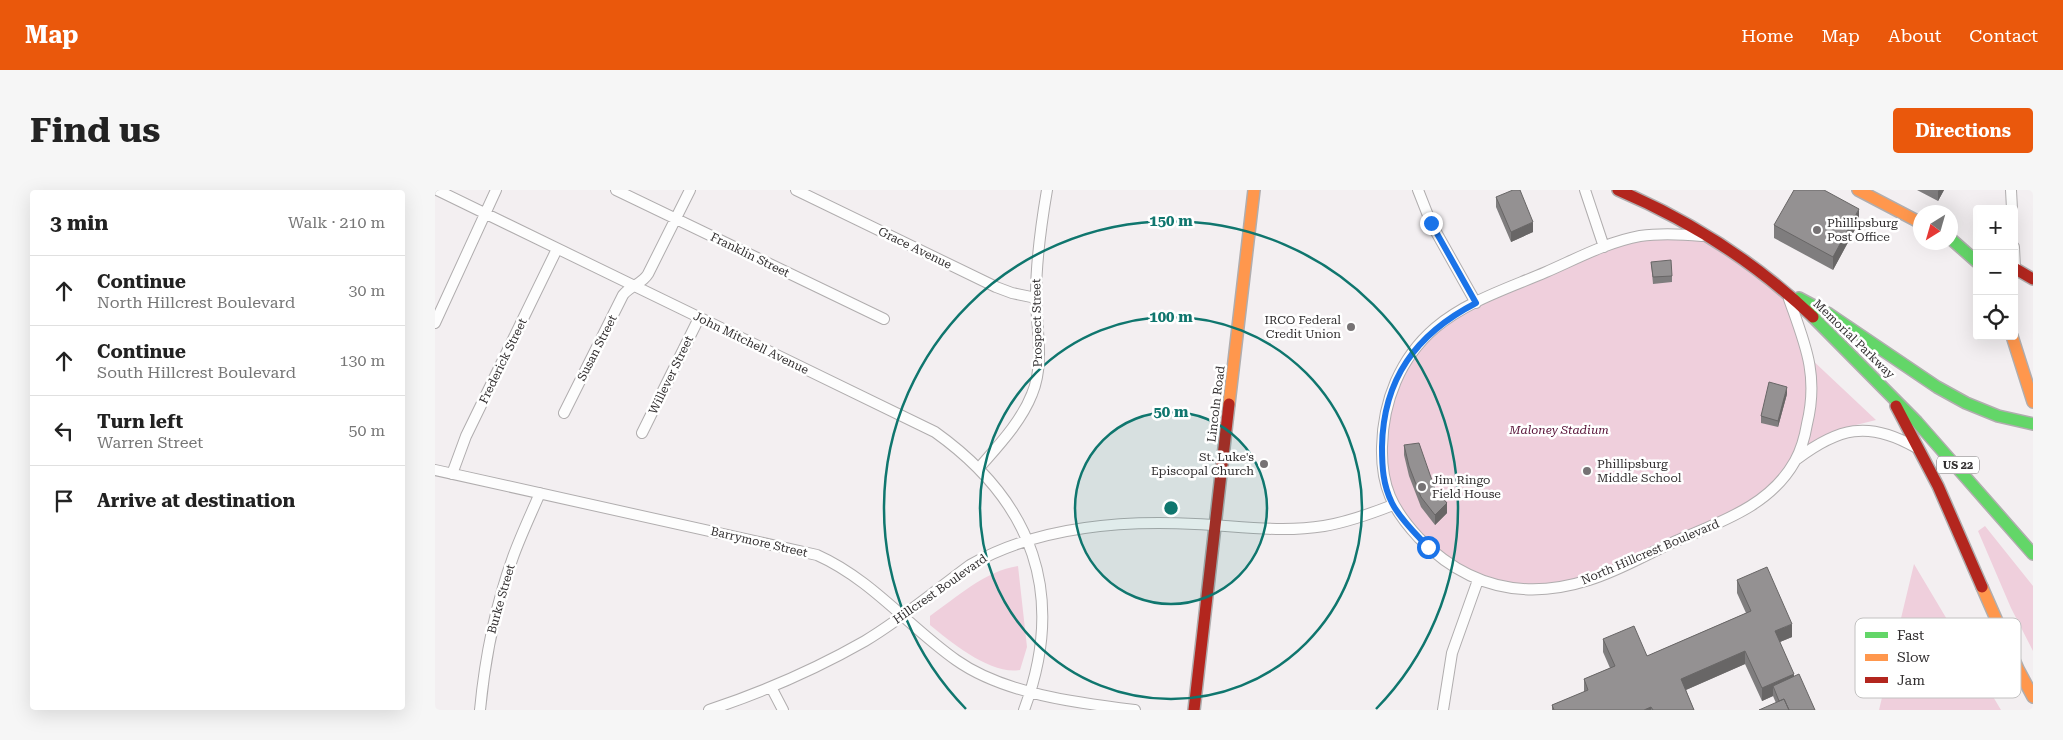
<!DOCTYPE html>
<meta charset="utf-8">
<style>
body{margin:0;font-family:"Roboto Serif",serif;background:#f6f6f6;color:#222}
.controls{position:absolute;right:15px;top:15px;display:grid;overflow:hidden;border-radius:5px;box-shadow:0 5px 20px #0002}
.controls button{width:45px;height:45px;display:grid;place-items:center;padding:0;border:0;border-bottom:1px solid #e0e0e0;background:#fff;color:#222;font:25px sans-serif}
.compass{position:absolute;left:1478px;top:15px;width:45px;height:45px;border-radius:50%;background:#fff;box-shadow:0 5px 20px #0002;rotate:217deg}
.stop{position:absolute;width:15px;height:15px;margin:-11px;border:4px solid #1a73e8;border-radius:50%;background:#fff}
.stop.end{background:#1a73e8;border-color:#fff;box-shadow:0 1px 5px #0008}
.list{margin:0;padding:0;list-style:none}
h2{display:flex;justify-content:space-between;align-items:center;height:65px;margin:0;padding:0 20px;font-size:21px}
h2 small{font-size:16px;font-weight:400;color:#767676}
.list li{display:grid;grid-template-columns:32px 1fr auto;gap:15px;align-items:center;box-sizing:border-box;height:70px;padding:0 20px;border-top:1px solid #e0e0e0}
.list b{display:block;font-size:19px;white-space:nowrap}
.list p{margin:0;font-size:16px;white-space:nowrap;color:#767676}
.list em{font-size:16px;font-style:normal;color:#767676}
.icon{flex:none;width:28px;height:28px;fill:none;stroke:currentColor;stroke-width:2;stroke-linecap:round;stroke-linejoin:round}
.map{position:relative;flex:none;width:1598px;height:520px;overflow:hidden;border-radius:5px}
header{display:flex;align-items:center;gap:30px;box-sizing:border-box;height:70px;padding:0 25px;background:#ea580c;color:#fff}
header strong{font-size:24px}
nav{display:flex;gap:28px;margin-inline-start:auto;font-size:18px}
.intro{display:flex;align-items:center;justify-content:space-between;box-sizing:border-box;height:120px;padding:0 30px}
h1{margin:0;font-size:35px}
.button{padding:12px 22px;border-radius:5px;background:#ea580c;color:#fff;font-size:18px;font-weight:700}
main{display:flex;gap:30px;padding:0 30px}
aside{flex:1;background:#fff;border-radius:5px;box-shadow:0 5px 20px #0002}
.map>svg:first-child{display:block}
</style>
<header>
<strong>Map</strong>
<nav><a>Home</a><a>Map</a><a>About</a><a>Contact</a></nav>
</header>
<div class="intro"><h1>Find us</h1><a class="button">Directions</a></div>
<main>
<aside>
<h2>3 min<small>Walk · 210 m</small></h2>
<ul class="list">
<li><svg class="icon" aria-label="ahead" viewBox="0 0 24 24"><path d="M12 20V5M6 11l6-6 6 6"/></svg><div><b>Continue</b><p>North Hillcrest Boulevard</p></div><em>30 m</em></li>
<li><svg class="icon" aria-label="ahead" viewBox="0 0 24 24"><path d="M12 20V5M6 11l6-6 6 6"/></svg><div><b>Continue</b><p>South Hillcrest Boulevard</p></div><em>130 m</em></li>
<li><svg class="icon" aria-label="left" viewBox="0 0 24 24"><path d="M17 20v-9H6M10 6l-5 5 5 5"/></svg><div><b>Turn left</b><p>Warren Street</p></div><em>50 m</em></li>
<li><svg class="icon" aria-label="arrive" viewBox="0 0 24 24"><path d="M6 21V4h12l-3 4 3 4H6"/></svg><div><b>Arrive at destination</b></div></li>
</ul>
</aside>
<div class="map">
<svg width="1598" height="520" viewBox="0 0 1598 520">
<rect width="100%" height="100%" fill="#f3eff1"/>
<!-- green -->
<path fill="#efcfdc" d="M1247,44L1301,63L1350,101L1374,167L1441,230L1405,239L1364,261L1331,306L1156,390L1084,399L1022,380L958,315L947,266L963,187L1012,129L1169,57Z
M1550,336L1598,396V461L1576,418L1543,341Z
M1479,374L1566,520H1444Z
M583,376L592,457L585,480C556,485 517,453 495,435V426C522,407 550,381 583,376Z"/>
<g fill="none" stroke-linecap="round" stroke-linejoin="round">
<!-- street casing -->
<g stroke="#b0adae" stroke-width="12">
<path id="street" d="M2,0L500,242C598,312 632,405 589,520
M181,0L449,129
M361,0L561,97L577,103L601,108
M983,0L996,33L1041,113
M1150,0L1169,57
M1576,0L1577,19
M1267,46C1246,44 1225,43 1205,46C1172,52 1141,69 1111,82C1074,98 1032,111 1000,138C965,168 948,211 947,257C946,296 957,319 984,348C1032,397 1088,411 1154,390C1184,381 1212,364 1241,351C1285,332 1335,316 1360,271C1366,260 1370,246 1372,234C1384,185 1370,154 1354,109
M1579,57L1580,78
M0,133L61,0
M129,223L188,105C195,96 207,94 213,84L255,0
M207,243L264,128
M1362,269C1403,238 1433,230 1480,257
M544,278C563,256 586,232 597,204C610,173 601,138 601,106C601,70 606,35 612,0
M0,280L382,365C436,389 474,437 521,470C569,504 643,513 700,520
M17,284L31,246L122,59
M336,497L348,520
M45,520C50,467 60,417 78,367C86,345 96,324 105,303
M274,520C328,502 381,479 430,451C467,429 501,400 535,375C602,337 685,330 760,334C803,336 846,343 889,336C913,332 935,324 958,315
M1008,520L1017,463L1043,390"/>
</g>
<!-- fast casing -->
<g stroke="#b0adae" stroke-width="14">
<path id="fast" d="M1516,49L1542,72
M1364,108L1394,124L1502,197L1531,213L1563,226L1598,234
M1378,127L1482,232L1598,364"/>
</g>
<!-- slow casing -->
<g stroke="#b0adae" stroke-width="14">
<path id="slow" d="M1423,0L1486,33
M1577,146L1598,212
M794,214L819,0
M1547,397L1583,479L1598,507"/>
</g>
<!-- jam casing -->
<g stroke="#b0adae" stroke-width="14">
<path id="jam" d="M1183,0C1256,31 1320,72 1378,127
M1579,78L1598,89
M1461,216L1503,296L1547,397
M759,520L794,214"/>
</g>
<!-- street -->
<use href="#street" stroke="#fdfdfd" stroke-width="10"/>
<!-- fast -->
<use href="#fast" stroke="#63d668" stroke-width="11"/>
<!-- slow -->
<use href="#slow" stroke="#ff974d" stroke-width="11"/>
<!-- jam -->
<use href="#jam" stroke="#b3261e" stroke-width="11"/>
</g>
<!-- wall -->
<path fill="#7f7d7e" d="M1482,0H1509L1503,11Z
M1061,7L1098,42L1076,52L1061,17Z
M1424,32L1398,80L1339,48V35Z
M1216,72L1237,86V92L1218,94Z
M1352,204L1343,237L1326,233V226Z
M969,255L1000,299L1012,323L1000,335L986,317L974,286L969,265Z
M1302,390L1357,447L1345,452L1359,487L1380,520L1341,513L1338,506L1327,511L1310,474L1251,500L1259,520H1117V515L1149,502V489L1175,478L1168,462V449L1212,466L1311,423L1302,403Z"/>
<!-- shaded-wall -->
<path fill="#686666" d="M1504,0H1509L1503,11V1Z
M1424,19V32L1398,80V67Z
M1098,32V42L1076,52V42Z
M1352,197V204L1343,237V231Z
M1012,313V323L1000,335V325Z
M1357,434V447L1340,454V441Z
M1310,461V474L1246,502V489Z
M1359,484V497L1338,496V506L1327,511V498Z
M1216,517V520H1209Z"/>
<!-- building -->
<path fill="#949192" stroke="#686666" d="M1078,0H1085L1098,32L1076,42L1061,7Z
M1359,0H1389L1424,19L1398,67L1339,35Z
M1236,70L1237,86L1218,87L1216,72Z
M1334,192L1352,197L1343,231L1326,226Z
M984,253L1000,299L1012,313L1000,325L986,307L974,276L969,255Z
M1332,377L1357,434L1340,441L1359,484L1327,498L1310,461L1246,489L1259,520H1218L1216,517L1209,520H1119L1117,515L1153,500L1149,489L1180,476L1168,449L1199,436L1212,466L1316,421L1302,390Z
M1364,484L1380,520H1354L1349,509L1344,511L1338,496Z
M1349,509L1354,520H1324Z"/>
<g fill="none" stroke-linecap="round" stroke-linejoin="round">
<!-- route -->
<path stroke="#1a73e8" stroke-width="6" d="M993,357C981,344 965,329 957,313C948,295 947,277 947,257C948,189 981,144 1041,113L996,33"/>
</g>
<!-- distance rings -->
<circle cx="736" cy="318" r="96" fill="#0f766e" fill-opacity=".12"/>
<g fill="none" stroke="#0f766e" stroke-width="2.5">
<circle cx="736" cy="318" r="96"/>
<circle cx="736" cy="318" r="191"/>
<path d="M531 519A287 287 0 1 1 941 519"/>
</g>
<!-- markers -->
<g fill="#767274" stroke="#fff" stroke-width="2">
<circle cx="1382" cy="40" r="5"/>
<circle cx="916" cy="137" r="5"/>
<circle cx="829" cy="274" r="5"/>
<circle cx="1152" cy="281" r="5"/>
<circle cx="987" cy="297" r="5"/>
</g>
<g text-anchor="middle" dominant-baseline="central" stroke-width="5" stroke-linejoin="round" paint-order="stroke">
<!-- shield labels -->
<rect fill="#fff" stroke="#706d6e" stroke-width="1" x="1502" y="266.5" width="42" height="17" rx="4"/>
<g font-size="11" font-weight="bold" fill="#322f30">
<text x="1523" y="275">US 22</text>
</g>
<!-- poi labels -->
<g font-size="12" fill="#322f30" stroke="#fff" text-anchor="start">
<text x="1392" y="33">Phillipsburg<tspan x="1392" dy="14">Post Office</tspan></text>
<text x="906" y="130" text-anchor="end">IRCO Federal<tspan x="906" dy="14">Credit Union</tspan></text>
<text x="819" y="267" text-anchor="end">St. Luke's<tspan x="819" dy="14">Episcopal Church</tspan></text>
<text x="1162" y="274">Phillipsburg<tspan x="1162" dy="14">Middle School</tspan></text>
<text x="997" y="290">Jim Ringo<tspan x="997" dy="14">Field House</tspan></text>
</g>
<!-- street labels -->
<g font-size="12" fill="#322f30" stroke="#fff">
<text transform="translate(480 58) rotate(26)">Grace Avenue</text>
<text transform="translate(315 65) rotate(26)">Franklin Street</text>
<text transform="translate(602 133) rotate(-91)">Prospect Street</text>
<text transform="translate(1419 149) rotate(44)">Memorial Parkway</text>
<text transform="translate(316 153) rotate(26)">John Mitchell Avenue</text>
<text transform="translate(162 158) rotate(-63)">Susan Street</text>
<text transform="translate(68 171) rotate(-64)">Frederick Street</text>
<text transform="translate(236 185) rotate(-64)">Willever Street</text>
<text transform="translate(781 214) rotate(-83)">Lincoln Road</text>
<text transform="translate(324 352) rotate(13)">Barrymore Street</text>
<text transform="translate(1215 362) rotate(-23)">North Hillcrest Boulevard</text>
<text transform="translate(505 399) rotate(-35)">Hillcrest Boulevard</text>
<text transform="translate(66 409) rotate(-74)">Burke Street</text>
</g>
<!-- park labels -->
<g font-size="12" font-style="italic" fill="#561035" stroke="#fff">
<text x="1124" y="240">Maloney Stadium</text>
</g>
</g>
<!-- legend -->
<rect x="1420" y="428" width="166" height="80" rx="8" fill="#fff" stroke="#c2c1c1" stroke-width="1"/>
<rect x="1430" y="442" width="23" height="6" fill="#63d668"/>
<rect x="1430" y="464" width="23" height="7" fill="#ff974d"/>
<rect x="1430" y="487" width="23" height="6" fill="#b3261e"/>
<g font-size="14" fill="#322f30">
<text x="1462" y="450">Fast</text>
<text x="1462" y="472">Slow</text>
<text x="1462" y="495">Jam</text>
</g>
<circle cx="736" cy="318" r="8" fill="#0f766e" stroke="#fff" stroke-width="2.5"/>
<g font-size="15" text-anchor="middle" font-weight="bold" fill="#0f766e" stroke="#fff" stroke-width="5" stroke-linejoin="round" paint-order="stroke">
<text x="736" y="36">150 m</text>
<text x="736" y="132">100 m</text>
<text x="736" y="227">50 m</text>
</g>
</svg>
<div class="controls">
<button>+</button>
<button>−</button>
<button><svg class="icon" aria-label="locate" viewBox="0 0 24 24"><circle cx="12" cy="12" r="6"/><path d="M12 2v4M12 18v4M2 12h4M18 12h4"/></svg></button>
</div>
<svg class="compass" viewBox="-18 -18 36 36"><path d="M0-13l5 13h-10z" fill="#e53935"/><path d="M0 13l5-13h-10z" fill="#767676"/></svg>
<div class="stop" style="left:993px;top:357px"></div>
<div class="stop end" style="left:996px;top:33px"></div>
</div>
</main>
